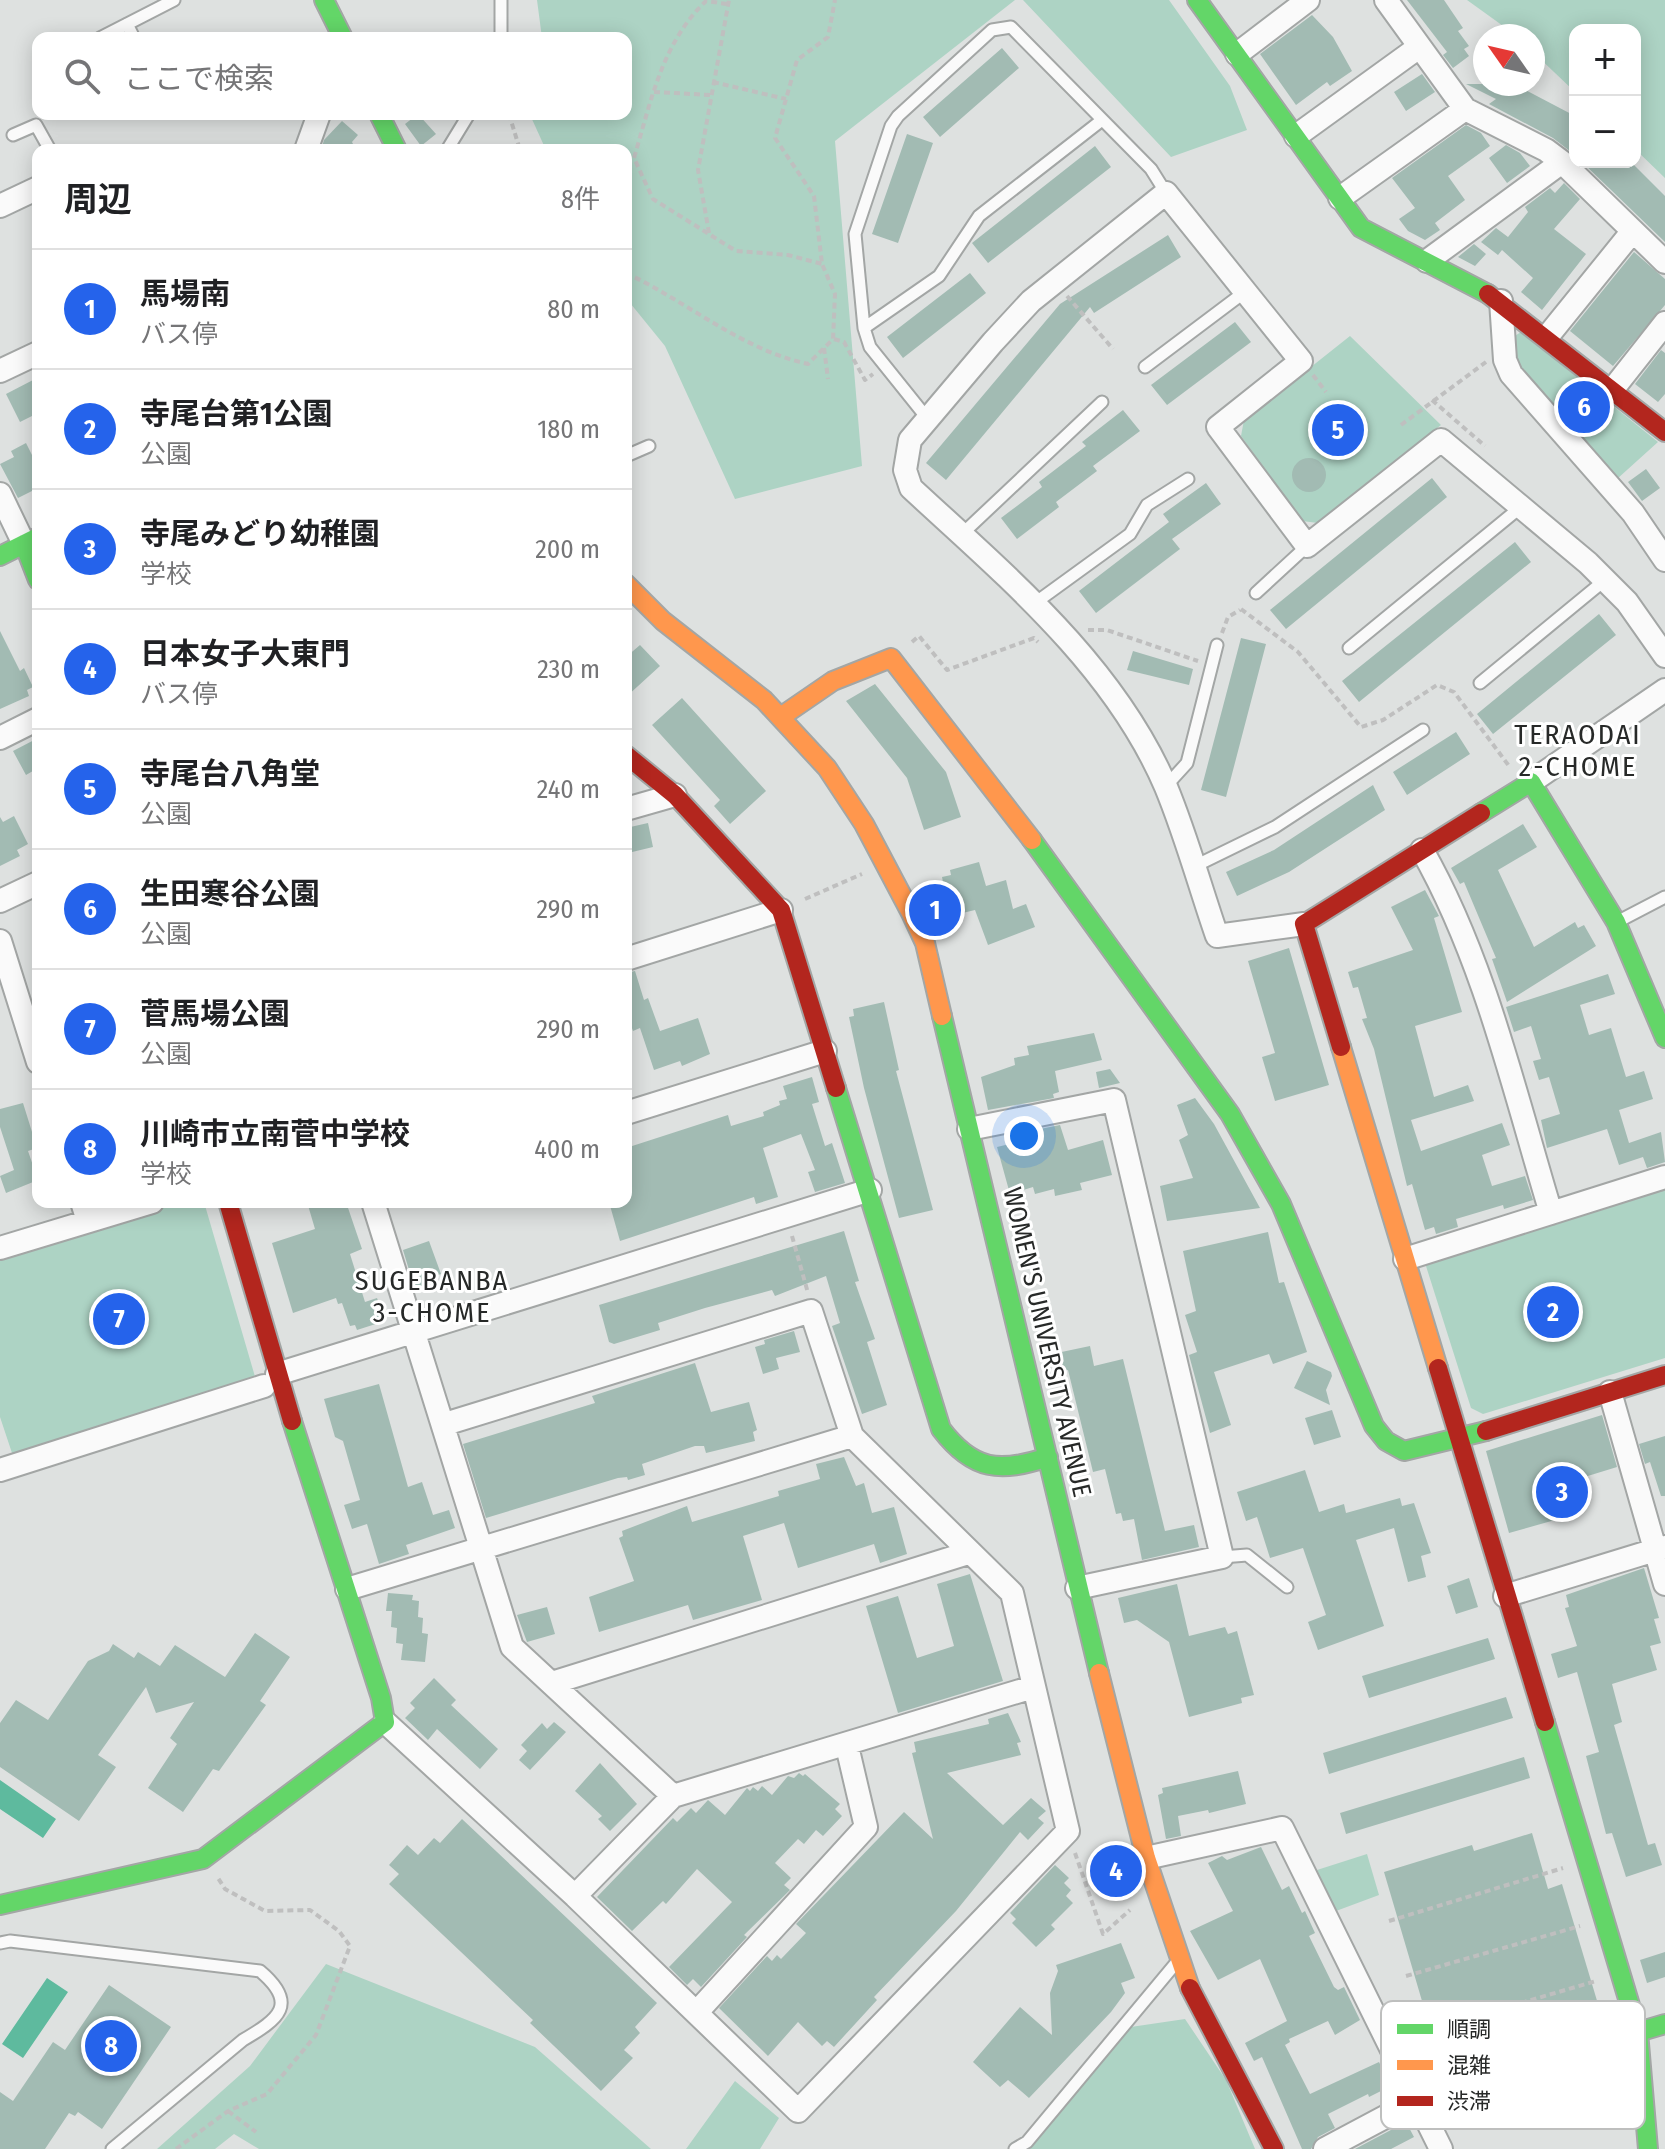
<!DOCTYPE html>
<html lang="ja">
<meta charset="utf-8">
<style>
body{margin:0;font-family:"Fira Sans Condensed","Noto Sans JP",sans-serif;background:#f2f2f2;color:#202124}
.controls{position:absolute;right:24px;top:24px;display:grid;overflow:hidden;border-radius:16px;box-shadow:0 4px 20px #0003}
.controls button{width:72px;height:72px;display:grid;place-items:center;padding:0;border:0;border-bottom:2px solid #e0e0e0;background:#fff;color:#202124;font:40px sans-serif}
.compass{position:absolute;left:1473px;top:24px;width:72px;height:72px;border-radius:50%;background:#fff;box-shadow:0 4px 20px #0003;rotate:304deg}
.you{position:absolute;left:1024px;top:1136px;width:28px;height:28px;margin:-20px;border:6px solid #fff;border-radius:50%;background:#1a73e8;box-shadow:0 0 0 12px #1a73e833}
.badge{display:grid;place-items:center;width:52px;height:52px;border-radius:50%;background:#2563eb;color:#fff;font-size:26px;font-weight:700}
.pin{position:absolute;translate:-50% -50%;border:4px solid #fff;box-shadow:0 2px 8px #0006}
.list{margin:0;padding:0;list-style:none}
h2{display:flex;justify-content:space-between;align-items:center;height:104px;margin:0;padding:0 32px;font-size:34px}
h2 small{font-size:26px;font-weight:400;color:#757577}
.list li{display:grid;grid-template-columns:52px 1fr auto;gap:24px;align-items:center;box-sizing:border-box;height:120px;padding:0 32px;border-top:2px solid #e0e0e0}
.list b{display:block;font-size:30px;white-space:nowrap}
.list p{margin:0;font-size:26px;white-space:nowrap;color:#757577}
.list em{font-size:26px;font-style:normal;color:#757577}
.icon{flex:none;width:44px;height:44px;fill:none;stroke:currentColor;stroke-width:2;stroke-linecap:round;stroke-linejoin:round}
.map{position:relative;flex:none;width:1665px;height:2149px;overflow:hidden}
.search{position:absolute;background:#fff;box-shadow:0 4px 20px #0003;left:32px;top:32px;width:600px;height:88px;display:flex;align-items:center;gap:20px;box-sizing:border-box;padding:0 28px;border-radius:16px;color:#757577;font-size:30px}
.panel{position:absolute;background:#fff;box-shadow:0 4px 20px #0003;left:32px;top:144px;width:600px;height:1064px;border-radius:16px}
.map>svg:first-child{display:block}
</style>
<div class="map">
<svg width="1665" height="2149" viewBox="0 0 1665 2149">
<rect width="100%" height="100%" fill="#dee1e0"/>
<!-- green -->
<path fill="#add3c4" d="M537,0H1015L835,141L862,466L735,499L665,346L626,298V150H546L531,117L532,114H626V38H542Z
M1023,0H1169L1230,86L1247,130L1171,157Z
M1467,0H1665V178L1635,149V30H1575V92L1533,52V36H1517Z
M1521,332L1658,442L1617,479L1522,372L1510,339Z
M1350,336L1441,425L1318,523L1302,521L1241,436L1244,420Z
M1665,1188V1358L1483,1414L1471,1408L1426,1266L1430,1260Z
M182,1202H204L256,1380L13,1456L0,1417V1257Z
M1367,1854L1379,1895L1336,1911L1317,1870Z
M326,1964L535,2047L651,2149H259L234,2134L215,2149H157L250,2066Z
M1185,2019L1226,2080L1255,2149H1030L1045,2117L1124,2028Z
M735,2081L779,2118L760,2149H686Z"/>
<!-- water -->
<path fill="#5eba9e" d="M0,1780L56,1819L43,1838L0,1809Z
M47,1978L68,1992L23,2058L2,2044Z"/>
<!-- building -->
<path fill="#a2bbb3" d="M1407,0H1444L1463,28L1458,31L1469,46L1464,49L1469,56L1453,68L1443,55L1447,52Z
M1312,15L1333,37L1352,71L1330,86L1327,82L1296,105L1260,54Z
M1002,48L1019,68L940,137L923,117Z
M1422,74L1435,92L1406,111L1394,92Z
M1466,84H1514L1575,116V155L1553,138L1489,104L1496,99Z
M418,114L436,134L421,146L405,124Z
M342,121L358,135L352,142L356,150H321L324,140Z
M1466,125L1481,133L1490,146L1448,176L1465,200L1435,223L1440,230L1425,240L1408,231L1399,219L1415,208L1392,178Z
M907,134L933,143L898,243L872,234Z
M1506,145L1520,153L1530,166L1507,183L1489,158Z
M1095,146L1111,167L988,263L972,243Z
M1582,162H1631L1665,196V242Z
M1564,183L1580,199L1554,229L1586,254L1542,310L1521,292L1533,278L1502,250L1498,255L1481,242L1496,228L1508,237L1528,212L1525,207L1550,188L1555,193Z
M1168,235L1181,257L1094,313L1090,307L946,480L926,463L1060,304Z
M1474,244L1486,254L1475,266L1458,257Z
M1634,252L1665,279V305L1613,366L1570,331Z
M970,273L986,293L903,358L887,337Z
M1235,322L1251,342L1167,405L1151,385Z
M1661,350L1665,353V394L1658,402L1635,384Z
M33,380L38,389V413L20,422L6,394Z
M1123,410L1140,431L1093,466L1097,471L1056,502L1059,507L1017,539L1001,518L1042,487L1039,482L1086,446L1082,442Z
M26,443L38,467V488L18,498L0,464L14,457L11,451Z
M1292 475a17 17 0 1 1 34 0a17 17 0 1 1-34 0Z
M1646,469L1660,488L1642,501L1628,482Z
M1432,478L1447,497L1286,629L1270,610Z
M1206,483L1221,504L1172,539L1180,549L1096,613L1079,591L1169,522L1163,514Z
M1515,542L1531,562L1359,702L1342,681Z
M1599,614L1616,635L1493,734L1477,714Z
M0,631L20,671L24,668L33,687L27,690L29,696L0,709Z
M1241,638L1266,644L1226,797L1201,790Z
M640,645L660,666L626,697V657Z
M1133,651L1193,669L1189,685L1127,670Z
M875,684L946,772L961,817L924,830L907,778L846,701Z
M682,698L766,791L730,824L714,806L720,800L652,725Z
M1456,732L1470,754L1407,795L1393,772Z
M38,738V768L26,775L13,751Z
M1373,785L1385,810L1289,872L1237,896L1226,872L1274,850Z
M14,816L28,844L17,850L20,856L0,866V817L3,822Z
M648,823L653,847L628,853L626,828Z
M1523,824L1537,847L1498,870L1534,947L1575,922L1578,928L1584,925L1596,946L1507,1002L1492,959L1496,958L1464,882L1460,884L1451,868Z
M979,862L986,886L1006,880L1013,909L1026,904L1035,927L988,945L975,910L950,916L942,877L951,875L950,870Z
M1425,890L1439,916L1434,918L1462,1012L1415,1026L1434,1097L1468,1085L1474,1101L1411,1120L1421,1151L1502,1123L1510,1145L1482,1155L1492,1186L1525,1176L1533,1200L1504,1209L1503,1205L1456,1219L1458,1227L1436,1234L1434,1227L1425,1230L1412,1184L1407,1186L1374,1049L1362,1019L1367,1018L1358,987L1353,988L1348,972L1413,950L1391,907Z
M1289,948L1329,1085L1275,1101L1262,1057L1275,1053L1248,961Z
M635,971L644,1000L648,998L660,1031L698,1018L710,1054L682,1066L680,1061L654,1070L640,1028L633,1031L626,1012V973Z
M1608,974L1615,994L1580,1005L1589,1035L1611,1028L1626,1077L1644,1071L1653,1099L1619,1110L1629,1143L1661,1132L1665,1162L1647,1168L1643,1157L1619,1165L1607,1129L1547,1148L1541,1120L1560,1114L1549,1077L1539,1080L1533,1061L1541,1059L1531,1026L1514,1032L1506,1007Z
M884,1002L899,1070L896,1071L933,1210L899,1218L864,1088L849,1017L854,1016L853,1009Z
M1094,1033L1102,1060L1055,1071L1059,1092L1053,1094L1054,1098L988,1110L981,1077L1015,1065L1014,1058L1029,1055L1027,1046Z
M1110,1069L1120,1083L1099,1088L1096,1072Z
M812,1077L819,1102L812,1104L825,1146L832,1143L845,1183L815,1192L808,1172L815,1170L801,1134L763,1148L778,1197L756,1204L754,1197L620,1241L609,1202H626V1148L728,1115L731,1126L764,1116L763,1112L780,1105L779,1101L787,1099L783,1086Z
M1195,1098L1214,1124L1260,1208L1167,1221L1160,1186L1193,1178L1179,1140L1188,1135L1177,1105Z
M23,1103L37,1148L28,1151L38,1180L6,1193L0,1176L14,1170L0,1127V1109Z
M1060,1125L1068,1150L1103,1140L1112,1175L1080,1183L1082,1190L1055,1196L1054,1189L1035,1194L1033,1187L1010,1194L997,1147L1022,1141L1020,1133Z
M307,1202H346L362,1249L350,1254L365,1302L377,1298L385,1321L357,1330L355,1325L350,1326L342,1303L338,1304L336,1298L293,1313L272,1243L315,1229Z
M844,1231L859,1281L855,1282L875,1339L867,1342L887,1405L862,1414L832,1326L840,1323L826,1276L775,1296L772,1290L705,1308L658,1323L660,1330L614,1344L609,1342L599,1305Z
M1268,1232L1279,1283L1284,1282L1307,1352L1273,1364L1269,1354L1214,1372L1231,1425L1210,1433L1189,1355L1197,1352L1185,1315L1196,1311L1183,1251Z
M429,1241L441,1274L427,1279L431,1288L416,1293L403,1250Z
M794,1331L800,1352L776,1358L779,1369L763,1374L755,1347L765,1344L764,1340Z
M1090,1346L1094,1366L1123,1359L1165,1531L1194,1525L1199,1547L1142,1560L1134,1519L1123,1521L1121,1513L1116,1514L1105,1469L1093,1472L1068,1370L1057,1373L1052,1354Z
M1307,1361L1331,1372L1332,1376L1326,1390L1330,1405L1294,1388Z
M695,1363L711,1412L749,1402L757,1430L753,1432L755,1441L706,1453L704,1446H695L642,1464L645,1475L628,1480L627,1477L618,1478L486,1518L463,1444L595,1403L592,1396Z
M379,1384L408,1487L422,1482L433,1515L449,1510L455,1528L406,1545L409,1554L379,1564L367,1524L352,1529L344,1505L360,1500L343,1441L335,1437L324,1399Z
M1332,1410L1341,1437L1314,1445L1305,1418Z
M1602,1415L1617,1467L1565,1483L1570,1503L1559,1506L1562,1518L1509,1533L1486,1451Z
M1665,1436V1496H1661L1650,1462L1645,1464L1639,1444Z
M844,1457L856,1486L864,1483L872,1513L894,1507L907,1554L880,1563L874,1544L798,1568L784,1523L743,1536L762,1600L693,1620L688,1605L599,1632L589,1597L634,1581L619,1538L623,1536L622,1531L687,1506L692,1522L779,1496L778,1491L820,1479L816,1464Z
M1305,1470L1319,1512L1344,1504L1346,1513L1400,1498L1402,1506L1414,1503L1431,1553L1421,1556L1426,1577L1408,1582L1394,1528L1356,1540L1384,1626L1318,1650L1308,1622L1326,1615L1303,1548L1270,1558L1257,1517L1246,1521L1237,1492Z
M1644,1568L1659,1618L1654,1619L1661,1643L1650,1646L1657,1670L1612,1684L1622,1722L1614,1725L1648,1845L1655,1843L1662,1865L1626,1877L1612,1833L1606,1834L1586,1756L1599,1752L1577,1672L1558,1678L1551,1654L1577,1646L1565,1608L1569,1607L1566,1595Z
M970,1574L1003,1681L898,1713L866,1606L898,1596L917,1658L954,1646L937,1584Z
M1469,1578L1478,1607L1456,1614L1447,1586Z
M1177,1584L1189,1636L1225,1627L1228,1634L1237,1631L1254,1695L1241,1698L1242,1703L1189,1717L1169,1642L1137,1620L1124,1623L1118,1598Z
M388,1593L413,1595L412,1600L419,1601L418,1617L423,1618L422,1633L428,1634L425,1662L401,1660L403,1644L396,1643L397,1628L391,1627L392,1611H386Z
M547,1607L555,1634L527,1642L517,1615Z
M255,1633L290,1657L260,1701L266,1705L219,1771L213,1769L183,1812L148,1788L177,1744L170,1738L194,1702L156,1713L146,1687L98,1755L116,1767L79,1821L0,1767V1723L16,1700L48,1720L88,1661L109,1651L113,1644L134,1658L138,1652L160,1666L175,1645L225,1677Z
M1488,1638L1495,1659L1369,1698L1362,1676Z
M434,1678L456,1700L451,1705L498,1749L480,1769L437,1729L428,1740L405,1718L415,1708L410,1703Z
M1506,1697L1513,1718L1329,1774L1323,1753Z
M1008,1713L1021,1742L1017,1743L1021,1755L947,1773L1003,1825L1031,1798L1046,1811L1038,1818L1044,1823L1028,1840L1020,1832L956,1911L874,1997L877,2000L834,2047L827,2041L822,2046L798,2022L768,2056L719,2008L767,1956L772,1961L777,1955L781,1959L806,1933L796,1924L904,1812L933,1839L912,1753L916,1752L914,1742L989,1724L988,1719Z
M554,1722L566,1732L530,1770L519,1760L527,1751L521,1745L542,1723L547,1729Z
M1524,1757L1530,1778L1346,1834L1340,1813Z
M600,1763L637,1804L610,1831L598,1819L602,1816L575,1791Z
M1238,1771L1246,1804L1209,1813L1208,1810L1178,1816L1181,1836L1166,1839L1158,1795L1163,1793L1162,1788Z
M799,1773L803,1776L805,1774L840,1804L835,1809L842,1816L823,1836L816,1830L804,1844L798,1839L775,1863L791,1878L784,1885L790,1890L744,1935L747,1937L701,1987L693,1979L687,1985L669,1967L732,1902L697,1869L666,1904L663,1901L632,1931L597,1897L673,1818L677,1822L691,1808L696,1813L708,1800L725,1815L747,1788L750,1791L753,1787L758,1791L762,1786L772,1795L788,1776L794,1778Z
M462,1819L657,2003L635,2027L640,2033L624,2050L633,2058L601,2091L530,2023L533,2020L389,1884L399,1874L389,1865L407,1845L418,1855L434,1838L440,1843Z
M1532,1833L1548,1889L1562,1884L1604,2024L1491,2059L1489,2052L1472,2058L1467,2049L1440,2062L1384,1872L1472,1845L1474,1851Z
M1261,1847L1282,1890L1289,1886L1302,1913L1305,1911L1315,1933L1309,1936L1334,1987L1338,1990L1344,1987L1360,2020L1335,2035L1328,2021L1289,2039L1290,2042L1285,2045L1310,2094L1379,2062L1391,2086L1369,2097L1368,2094L1328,2114L1335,2128L1318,2137L1311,2149H1302L1262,2057L1254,2061L1245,2043L1287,2021L1260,1959L1218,1980L1190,1931L1233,1911L1208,1863L1222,1856L1227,1860Z
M1055,1865L1069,1878L1064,1883L1071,1890L1066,1896L1073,1903L1051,1925L1055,1929L1036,1947L1012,1923L1016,1919L1010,1913Z
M1121,1943L1135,1978L1121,1983L1125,1993L1111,2012L1029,2098L1008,2080L1000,2087L973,2062L1020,2007L1052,2035L1050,1993L1058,1971L1056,1965Z
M1665,1952V1977L1647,1983L1640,1960Z
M109,1985L171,2027L102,2129L78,2112L75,2116L69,2113L45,2149H0V2092L13,2101L53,2042L65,2050Z
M1406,2122L1414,2137L1391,2149H1355Z"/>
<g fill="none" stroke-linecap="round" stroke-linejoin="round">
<!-- lane casing -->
<g stroke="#a3a6a5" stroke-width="15">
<path id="lane" d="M127,24L134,38
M100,38L174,0
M501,38V0
M13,135L36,125L50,150
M447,150L469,114
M864,328L939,276L979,216L1102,120
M1145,367L1246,291
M927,418L870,347L864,328L855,234L891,126L898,116L992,30L1011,27L1151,169L1166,193
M626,456L649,446
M961,535L1102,402
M1256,593L1307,546
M1035,603L1130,534L1147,505L1188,479
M1349,648L1522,506
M1480,683L1605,580
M1166,786L1187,763L1217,645
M1193,867L1275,827L1423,730
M1617,922L1665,897
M1222,1557L1247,1555L1287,1587
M0,1943L10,1941L260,1971C299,2004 279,2019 243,2040L112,2149
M1015,2149L1027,2142L1176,1963"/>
</g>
<!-- street casing -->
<g stroke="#a3a6a5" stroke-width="26">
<path id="street" d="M1386,0L1465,109L1546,150L1562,162L1665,262
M1237,54L1308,0
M1296,136L1419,47
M306,150L319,114
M1340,198L1465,109
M0,206L38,188
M1427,261L1562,162
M1501,301L1505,360L1511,374L1633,513L1665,560
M1547,337L1632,232
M0,371L38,353
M1613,389L1665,323
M0,494L24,544
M0,738L38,719
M1531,782L1665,690
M626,809L675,795
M1422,850C1485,961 1514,1091 1551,1213
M0,901L38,883
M1304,924L1217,936C1200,887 1186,835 1166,787C1114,665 1005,575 911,488L905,470L910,440L993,342L1031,301L1166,193L1301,361L1218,427L1307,546L1441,440L1588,563L1627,602L1665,656
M0,941L38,1062
M626,959L781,910
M626,1113L825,1051
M969,1129L1114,1100L1222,1557L1077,1588
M82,1202L88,1221
M373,1202L512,1647L673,1796
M0,1248L152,1202
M1405,1259L1665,1177
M277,1374L870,1190
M1610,1392L1665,1584
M0,1470L264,1386
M347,1589L852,1436
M1505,1596L1665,1547
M552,1683L968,1553
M385,1722L575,1896L798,2111L1068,1831L1012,1593L852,1436L811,1311L445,1424
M1146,1858L1282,1828L1441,2149
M575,1896L673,1796L1033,1687
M697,2012L866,1827L847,1746
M1325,2149L1417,2100"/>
</g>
<!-- fast casing -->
<g stroke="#a3a6a5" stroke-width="22">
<path id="fast" d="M324,0L343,38
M1197,0L1361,228L1488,294
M379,114L397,150
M24,544L38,580
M0,556L38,537
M1481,813L1531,782L1616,922L1665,1038
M1032,840L1230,1114L1281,1204L1374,1426L1386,1441L1404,1451L1486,1431
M942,1016L1099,1673
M836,1088L941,1429C973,1471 1000,1473 1048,1457
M1545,1722L1638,2032L1648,2149
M0,1905L203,1859L385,1722L381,1698L292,1421
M1638,2032L1665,2024"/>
</g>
<!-- slow casing -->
<g stroke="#a3a6a5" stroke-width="22">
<path id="slow" d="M626,584L663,621L764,700L827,768L864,824L911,913L925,943L942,1016
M782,716L833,681L891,658L1032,840
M1341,1047L1438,1368
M1099,1673L1146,1858L1190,1988"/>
</g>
<!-- jam casing -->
<g stroke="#a3a6a5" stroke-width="22">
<path id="jam" d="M1488,294L1665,432
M626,755L675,795L781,910L836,1088
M1341,1047L1304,924L1481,813
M228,1202L292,1421
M1438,1368L1545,1722
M1486,1431L1665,1375
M1190,1988L1274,2149"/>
</g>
<!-- path -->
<path stroke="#bfbfbf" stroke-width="4" stroke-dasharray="6 4" stroke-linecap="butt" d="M727,4L706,1C662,43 651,101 634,158L653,199L736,251L788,255L822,264
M713,82L786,99
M654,92L711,95
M509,114L520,150
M709,233L698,170L729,0
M626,273C688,302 740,349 808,364L833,339L835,294L822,264L814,196L775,138L797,60L828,37L835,0
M1067,296L1113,349
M834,339L844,342L865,380L873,374
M824,348L828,379
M1313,375L1326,392
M1432,400L1485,446
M1401,425L1486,362
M1241,609L1298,652L1361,727L1383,720L1437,685L1454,692L1509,766
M1088,630H1107L1198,661
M1222,633L1228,617L1240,610
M912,642L919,636L947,670L1034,638L1038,642
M805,899L862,874
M792,1236L808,1293
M1075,1853L1103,1934L1130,1910
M1389,1921L1563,1868
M1406,1976L1580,1926
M1425,2031L1596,1981
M228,2111L256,2132
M176,2149L228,2111L267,2094L316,2035L350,1946L339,1931L310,1910L265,1911L225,1889L218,1878"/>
<!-- lane -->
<use href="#lane" stroke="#fafafa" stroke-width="11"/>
<!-- street -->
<use href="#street" stroke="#fafafa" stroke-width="22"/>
<!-- fast -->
<use href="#fast" stroke="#63d668" stroke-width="18"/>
<!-- slow -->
<use href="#slow" stroke="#ff974d" stroke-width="18"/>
<!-- jam -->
<use href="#jam" stroke="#b3261e" stroke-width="18"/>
</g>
<g text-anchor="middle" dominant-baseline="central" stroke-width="6" stroke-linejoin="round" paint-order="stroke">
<!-- street labels -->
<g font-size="26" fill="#272928" stroke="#fff">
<text transform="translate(1047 1342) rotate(77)">WOMEN'S UNIVERSITY AVENUE</text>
</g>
<!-- neighbourhood labels -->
<g font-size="28" letter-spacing="2" fill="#272928" stroke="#fff">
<text x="1578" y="734">TERAODAI<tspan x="1578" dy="32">2-CHOME</tspan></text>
<text x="432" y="1280">SUGEBANBA<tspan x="432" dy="32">3-CHOME</tspan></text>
</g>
</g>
<!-- legend -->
<rect x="1381" y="2001" width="264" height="128" rx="12" fill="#fff" stroke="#bebfbe" stroke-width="2"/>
<rect x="1397" y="2024" width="36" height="10" fill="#63d668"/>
<rect x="1397" y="2060" width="36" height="10" fill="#ff974d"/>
<rect x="1397" y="2096" width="36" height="10" fill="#b3261e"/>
<g font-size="22" fill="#272928">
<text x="1447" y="2037">順調</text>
<text x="1447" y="2073">混雑</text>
<text x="1447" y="2109">渋滞</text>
</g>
</svg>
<div class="controls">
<button>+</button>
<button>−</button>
</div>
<svg class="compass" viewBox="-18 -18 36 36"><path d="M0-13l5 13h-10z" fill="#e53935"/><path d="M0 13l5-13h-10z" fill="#757577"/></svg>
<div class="you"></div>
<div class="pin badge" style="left:935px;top:910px">1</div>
<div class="pin badge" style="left:1553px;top:1312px">2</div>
<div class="pin badge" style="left:1562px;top:1492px">3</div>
<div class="pin badge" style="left:1116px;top:1871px">4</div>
<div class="pin badge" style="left:1338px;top:430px">5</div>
<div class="pin badge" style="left:1584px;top:407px">6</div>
<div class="pin badge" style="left:119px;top:1319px">7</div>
<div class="pin badge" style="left:111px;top:2046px">8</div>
<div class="search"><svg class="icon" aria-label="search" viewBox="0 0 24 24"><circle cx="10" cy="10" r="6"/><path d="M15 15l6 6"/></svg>ここで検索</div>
<section class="panel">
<h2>周辺<small>8件</small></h2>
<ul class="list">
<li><span class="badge">1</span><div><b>馬場南</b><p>バス停</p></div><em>80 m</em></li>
<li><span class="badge">2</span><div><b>寺尾台第1公園</b><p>公園</p></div><em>180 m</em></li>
<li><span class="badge">3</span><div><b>寺尾みどり幼稚園</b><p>学校</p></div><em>200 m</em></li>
<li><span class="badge">4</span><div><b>日本女子大東門</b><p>バス停</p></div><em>230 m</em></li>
<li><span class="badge">5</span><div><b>寺尾台八角堂</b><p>公園</p></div><em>240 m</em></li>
<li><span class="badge">6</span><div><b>生田寒谷公園</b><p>公園</p></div><em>290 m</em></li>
<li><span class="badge">7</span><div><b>菅馬場公園</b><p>公園</p></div><em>290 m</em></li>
<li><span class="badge">8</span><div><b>川崎市立南菅中学校</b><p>学校</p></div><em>400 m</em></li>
</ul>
</section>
</div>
